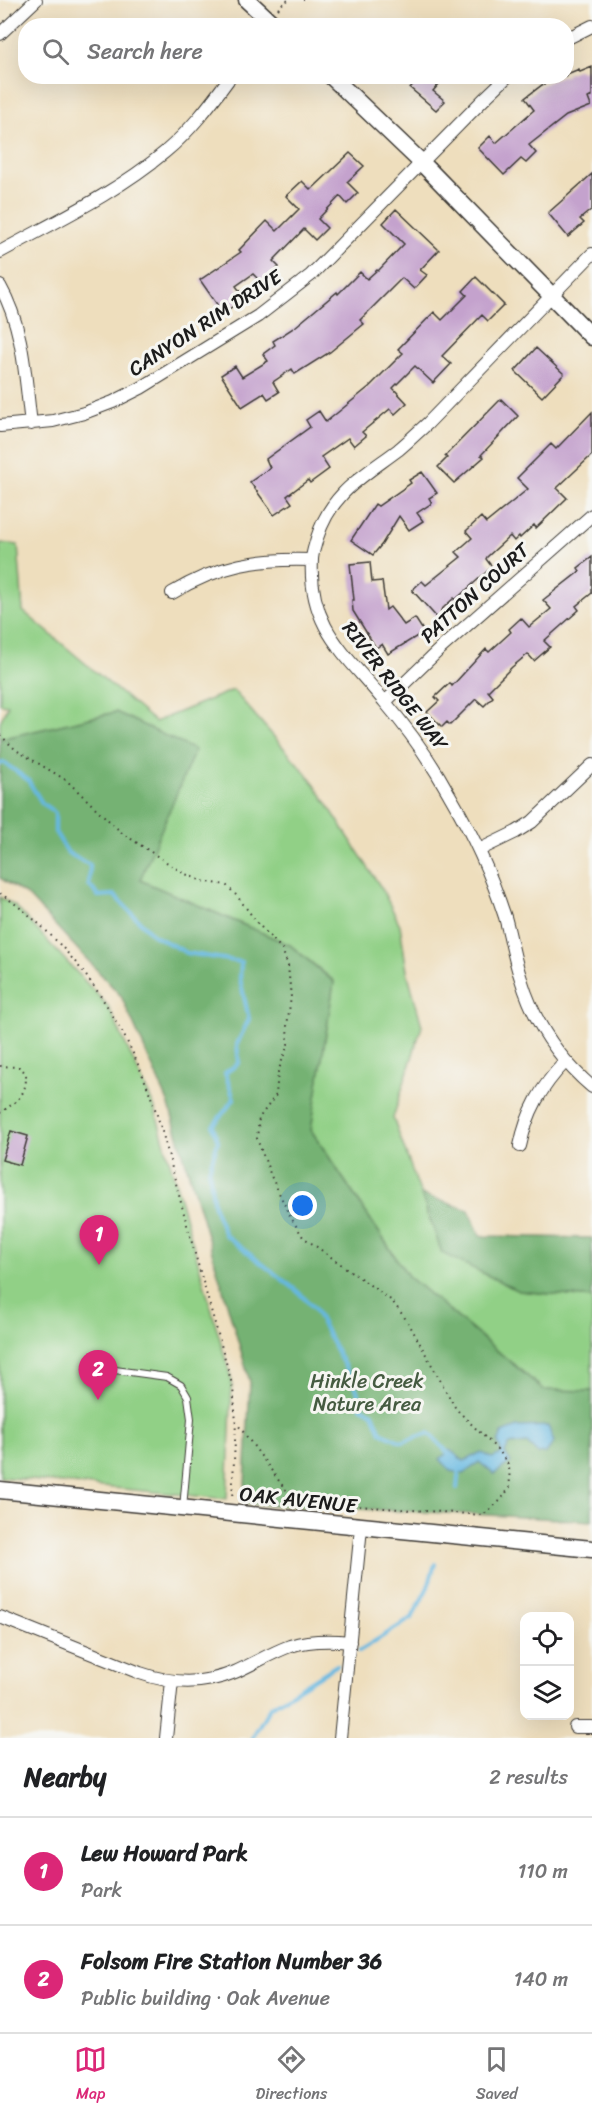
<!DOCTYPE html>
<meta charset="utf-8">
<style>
body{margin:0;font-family:Sriracha,sans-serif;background:#f6f6f6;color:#202124}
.controls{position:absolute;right:18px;bottom:18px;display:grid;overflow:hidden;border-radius:12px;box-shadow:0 6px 24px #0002}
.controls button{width:54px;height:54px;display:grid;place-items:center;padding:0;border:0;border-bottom:2px solid #e0e0e0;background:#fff;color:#202124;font:30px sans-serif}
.you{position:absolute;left:303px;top:1206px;width:21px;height:21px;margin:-15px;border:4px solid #fff;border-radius:50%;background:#1a73e8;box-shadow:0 0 0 9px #1a73e833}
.badge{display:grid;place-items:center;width:39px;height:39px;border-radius:50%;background:#db2777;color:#fff;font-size:20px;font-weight:700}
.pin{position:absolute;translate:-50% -50px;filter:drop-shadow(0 2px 3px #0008)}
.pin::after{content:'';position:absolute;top:32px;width:21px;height:18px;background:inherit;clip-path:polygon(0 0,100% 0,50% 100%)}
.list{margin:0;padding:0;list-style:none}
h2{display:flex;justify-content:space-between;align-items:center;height:78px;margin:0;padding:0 24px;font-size:26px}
h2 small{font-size:20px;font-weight:400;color:#757577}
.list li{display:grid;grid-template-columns:39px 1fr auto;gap:18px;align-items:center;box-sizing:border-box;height:108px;padding:0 24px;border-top:2px solid #e0e0e0}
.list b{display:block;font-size:22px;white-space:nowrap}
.list p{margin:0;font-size:20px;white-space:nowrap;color:#757577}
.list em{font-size:20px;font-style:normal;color:#757577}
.icon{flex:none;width:33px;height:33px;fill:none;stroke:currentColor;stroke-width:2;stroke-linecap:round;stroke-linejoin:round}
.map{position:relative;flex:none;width:592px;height:1738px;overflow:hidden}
.search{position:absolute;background:#fff;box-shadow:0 6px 24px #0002;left:18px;right:18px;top:18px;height:66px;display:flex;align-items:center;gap:15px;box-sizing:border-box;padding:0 21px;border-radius:24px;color:#757577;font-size:22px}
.sheet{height:294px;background:#fff}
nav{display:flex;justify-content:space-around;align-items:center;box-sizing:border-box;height:84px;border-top:2px solid #e0e0e0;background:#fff;font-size:16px;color:#757577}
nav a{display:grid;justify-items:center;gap:3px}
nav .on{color:#db2777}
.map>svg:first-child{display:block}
</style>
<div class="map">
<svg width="592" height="1738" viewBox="0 0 592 1738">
<rect width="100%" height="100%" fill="#f6f6f2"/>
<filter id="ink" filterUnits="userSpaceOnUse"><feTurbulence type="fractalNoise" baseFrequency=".0167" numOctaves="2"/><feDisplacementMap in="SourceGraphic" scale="12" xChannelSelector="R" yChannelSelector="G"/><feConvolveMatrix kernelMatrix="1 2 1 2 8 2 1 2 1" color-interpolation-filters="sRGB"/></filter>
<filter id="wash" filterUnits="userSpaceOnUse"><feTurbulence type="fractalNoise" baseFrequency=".008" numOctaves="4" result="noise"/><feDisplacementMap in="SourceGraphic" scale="24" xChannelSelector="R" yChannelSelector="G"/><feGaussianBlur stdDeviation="1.35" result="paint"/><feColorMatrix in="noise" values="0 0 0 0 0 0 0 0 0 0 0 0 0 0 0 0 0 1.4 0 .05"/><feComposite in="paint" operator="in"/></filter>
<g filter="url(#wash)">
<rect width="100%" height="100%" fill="#eedebd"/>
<!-- green -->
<path fill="#91d086" stroke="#567651" stroke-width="1.5" d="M0,543L18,545L23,611L155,722L233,690L311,779L382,889L400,925L407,971L422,1026L393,1118L442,1252L519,1291L592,1298V1391L544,1390L408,1276L311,1130L334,981L290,945L139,880L116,712L0,739V722L8,705L0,704Z
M0,897L15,906L108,1006L154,1106L232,1382L227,1499L0,1477Z"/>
<!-- forest -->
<path fill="#74b273" stroke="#486748" stroke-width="1.5" d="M116,712L195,750L140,880L290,945L334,982L311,1130L408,1276L544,1390L592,1391V1521L470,1514L244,1504L250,1382L168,1102L121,996L28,896L0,878V739Z
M421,1194L469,1210L480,1236L592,1238V1298L519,1291L442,1253Z"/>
<!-- water -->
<path fill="#65b8e1" stroke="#406a7e" stroke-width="1.5" d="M548,1426L554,1442L546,1453L538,1454L527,1443L509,1445L505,1453L511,1462L494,1474L479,1462L464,1474L451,1471L440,1459L450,1450L464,1461L481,1452L492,1458L499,1455L501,1451L498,1443L502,1433L517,1427Z"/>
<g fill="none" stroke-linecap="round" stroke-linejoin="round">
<!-- stream -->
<path stroke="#65b8e1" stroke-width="4" d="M0,763L3,762L28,780L42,803L55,813V832L68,853L90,865L89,885L98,896L114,895L153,935L187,953L241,962L240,979L249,1019L237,1044L239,1063L225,1073L234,1099L213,1126L218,1141L209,1170L214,1207L225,1235L296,1290L314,1308L357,1390L361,1407L373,1413L381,1432L402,1442L429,1433L450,1455
M457,1488L459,1468
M359,1651L412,1618L428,1587L435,1564
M252,1738L270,1707L337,1665"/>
</g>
<g id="blocks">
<!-- building -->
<path fill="#c4a2cd" d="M592,67V96L588,98L591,106L566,116L529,145L536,153L526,163L521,159L504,175L478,148L490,136L496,143L534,110L525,98L542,85L561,76H567V74L579,69L580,72Z
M420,76H446L433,91L445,101L436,110L410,88Z
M350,153L364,166L347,182L358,193L347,204L340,196L318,219L327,228L315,240L304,229L273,261L279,267L262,283L253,274L236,286L245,298L223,313L200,280L241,252L239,250L267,221L277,231L299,209L286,196L302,181L311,190Z
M592,174V209L580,219L584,223L568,237L548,213Z
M396,209L439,250L420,270L427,275L414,289L402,278L360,320L364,324L330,352L295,374L292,369L273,382L279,392L268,399L264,393L242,407L221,375L235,366L242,377L268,361L263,354L275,345L273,341L295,327L337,292L338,294L360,272L367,279L377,270L378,271L404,244L383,223Z
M476,277L504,305L488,321L482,315L442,356L451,364L433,383L415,366L393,388L407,403L395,414L390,409L362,432L366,436L354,446L348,438L321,457L329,469L310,483L308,480L287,496L292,503L274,515L250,482L270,468L266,459L310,427L306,420L319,411L326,422L369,387L403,353L398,349L434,312L442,320L467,295L463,291Z
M536,348L564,374L542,397L515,371Z
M501,399L518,416L481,455L484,457L454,483L438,467L447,458L445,456Z
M592,412V455L557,488L567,498L536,528L534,525L520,538L519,536L514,541L510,536L487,557L486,559L492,567L455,600L454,598L441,610L440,621L412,590L422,581L426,585L461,557L456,552L472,538L466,531L481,517L486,523L528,489L517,478L551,444L556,449Z
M422,472L437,493L429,498L432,503L417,513L423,521L409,530L399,516L382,544L373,555L351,540L375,504L378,506L411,483L409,480Z
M592,557V593L576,606L579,610L544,641L550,647L534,661L528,654L512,667L488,691L493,697L484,706L476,699L450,725L447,722L442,727L427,712L439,701L435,697L450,683L452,686L486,649L489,652L511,632L509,629L521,618L529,627L551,609L543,600L580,571L578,568Z
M370,562L372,582L382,581L386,610L390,607L404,625L415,618L424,632L388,654L382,644L376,648L353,611L352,600H354L350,564Z
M11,1131L28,1136L20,1165L2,1160Z"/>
</g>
</g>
<g filter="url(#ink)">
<use href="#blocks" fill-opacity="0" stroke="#3c3934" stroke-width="1.5"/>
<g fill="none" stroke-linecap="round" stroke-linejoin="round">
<!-- service casing -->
<g stroke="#3c3934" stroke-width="8">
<path id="service" d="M115,1370L167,1377L181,1385L188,1397L191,1419L183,1508"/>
</g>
<!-- minor casing -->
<g stroke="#3c3934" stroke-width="14">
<path id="minor" d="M0,34L36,0
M566,39L592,26
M0,252C56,221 116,193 165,152C189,132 209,106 228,80
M592,254L428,423C418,432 408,442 398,450C362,477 331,493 317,538C315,546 312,553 312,560C308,627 346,654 384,701C408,729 431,761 449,794C472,833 491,874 505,917C511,938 514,959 521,979C534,1022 558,1058 592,1087
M0,286C24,328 25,377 31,424
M0,426L53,421L84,413L113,402L141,388L258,316L311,275L487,96L508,76
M172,593C218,565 259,558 312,560
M385,702L440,649L592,515
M479,850L516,832L532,822L592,765
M520,1146C527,1112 541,1087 565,1062
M0,1617L140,1673C171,1684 204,1685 235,1672C253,1664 271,1653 290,1646C309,1640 330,1640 350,1642
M575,1727H592
M166,1738L172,1681
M340,1738L361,1528"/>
</g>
<!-- secondary casing -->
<g stroke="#3c3934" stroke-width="19">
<path id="secondary" d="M247,0L275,26
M331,76L422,163L592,337
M0,1490L592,1549"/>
</g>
<!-- path -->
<path stroke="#3c3934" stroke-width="2" stroke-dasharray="1.5 4.5" stroke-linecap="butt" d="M303,0H304
M278,9L284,2L289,0
M0,735L16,750L66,780L122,833L183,873L202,881L226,885L237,896L259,925L282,949L288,966L291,997L287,1026L288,1044L278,1072L276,1095L259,1118L257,1139L271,1176L290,1216L303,1237L392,1301L408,1322L456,1409L500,1452L509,1466L510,1487L501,1500L483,1515L343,1505L301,1500L285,1489L236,1422
M0,893C67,939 115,1006 145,1081C163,1126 173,1175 186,1221C201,1277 218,1332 233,1388L236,1422L232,1499
M0,1066L19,1067L26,1073C27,1096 17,1101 0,1113"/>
<!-- service -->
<use href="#service" stroke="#fff" stroke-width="6"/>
<!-- minor -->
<use href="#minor" stroke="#fff" stroke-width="12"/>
<!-- secondary -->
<use href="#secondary" stroke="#fff" stroke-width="16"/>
</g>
</g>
<g text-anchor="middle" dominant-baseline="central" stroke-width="6" stroke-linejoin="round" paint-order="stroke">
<!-- street labels -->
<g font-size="20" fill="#1c1c1c" stroke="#f6f6f2">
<text transform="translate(205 323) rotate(-33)">CANYON RIM DRIVE</text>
<text transform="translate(475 593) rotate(-42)">PATTON COURT</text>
<text transform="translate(395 686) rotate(52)">RIVER RIDGE WAY</text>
<text transform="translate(298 1500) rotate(6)">OAK AVENUE</text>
</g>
<!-- park labels -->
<g font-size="20" fill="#455b41" stroke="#f6f6f2">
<text x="367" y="1381">Hinkle Creek<tspan x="367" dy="23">Nature Area</tspan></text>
</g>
</g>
</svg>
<div class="controls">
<button><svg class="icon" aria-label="locate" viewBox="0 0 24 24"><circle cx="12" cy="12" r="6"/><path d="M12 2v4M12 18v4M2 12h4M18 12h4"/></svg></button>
<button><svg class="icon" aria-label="layers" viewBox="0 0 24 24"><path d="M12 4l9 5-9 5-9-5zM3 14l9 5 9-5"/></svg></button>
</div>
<div class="you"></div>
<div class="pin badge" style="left:99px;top:1265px">1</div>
<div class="pin badge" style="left:98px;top:1400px">2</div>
<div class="search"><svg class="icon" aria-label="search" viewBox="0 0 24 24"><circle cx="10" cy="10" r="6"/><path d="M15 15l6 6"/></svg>Search here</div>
</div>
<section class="sheet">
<h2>Nearby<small>2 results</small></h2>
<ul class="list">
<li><span class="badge">1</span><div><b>Lew Howard Park</b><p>Park</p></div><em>110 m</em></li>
<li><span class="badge">2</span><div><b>Folsom Fire Station Number 36</b><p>Public building · Oak Avenue</p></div><em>140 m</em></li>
</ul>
</section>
<nav>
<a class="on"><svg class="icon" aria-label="map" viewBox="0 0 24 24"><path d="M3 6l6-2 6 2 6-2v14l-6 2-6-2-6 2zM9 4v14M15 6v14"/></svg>Map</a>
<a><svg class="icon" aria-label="directions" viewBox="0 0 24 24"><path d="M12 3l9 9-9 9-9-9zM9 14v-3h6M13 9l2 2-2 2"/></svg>Directions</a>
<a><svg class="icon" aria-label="saved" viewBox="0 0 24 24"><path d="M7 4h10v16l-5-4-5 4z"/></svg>Saved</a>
</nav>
